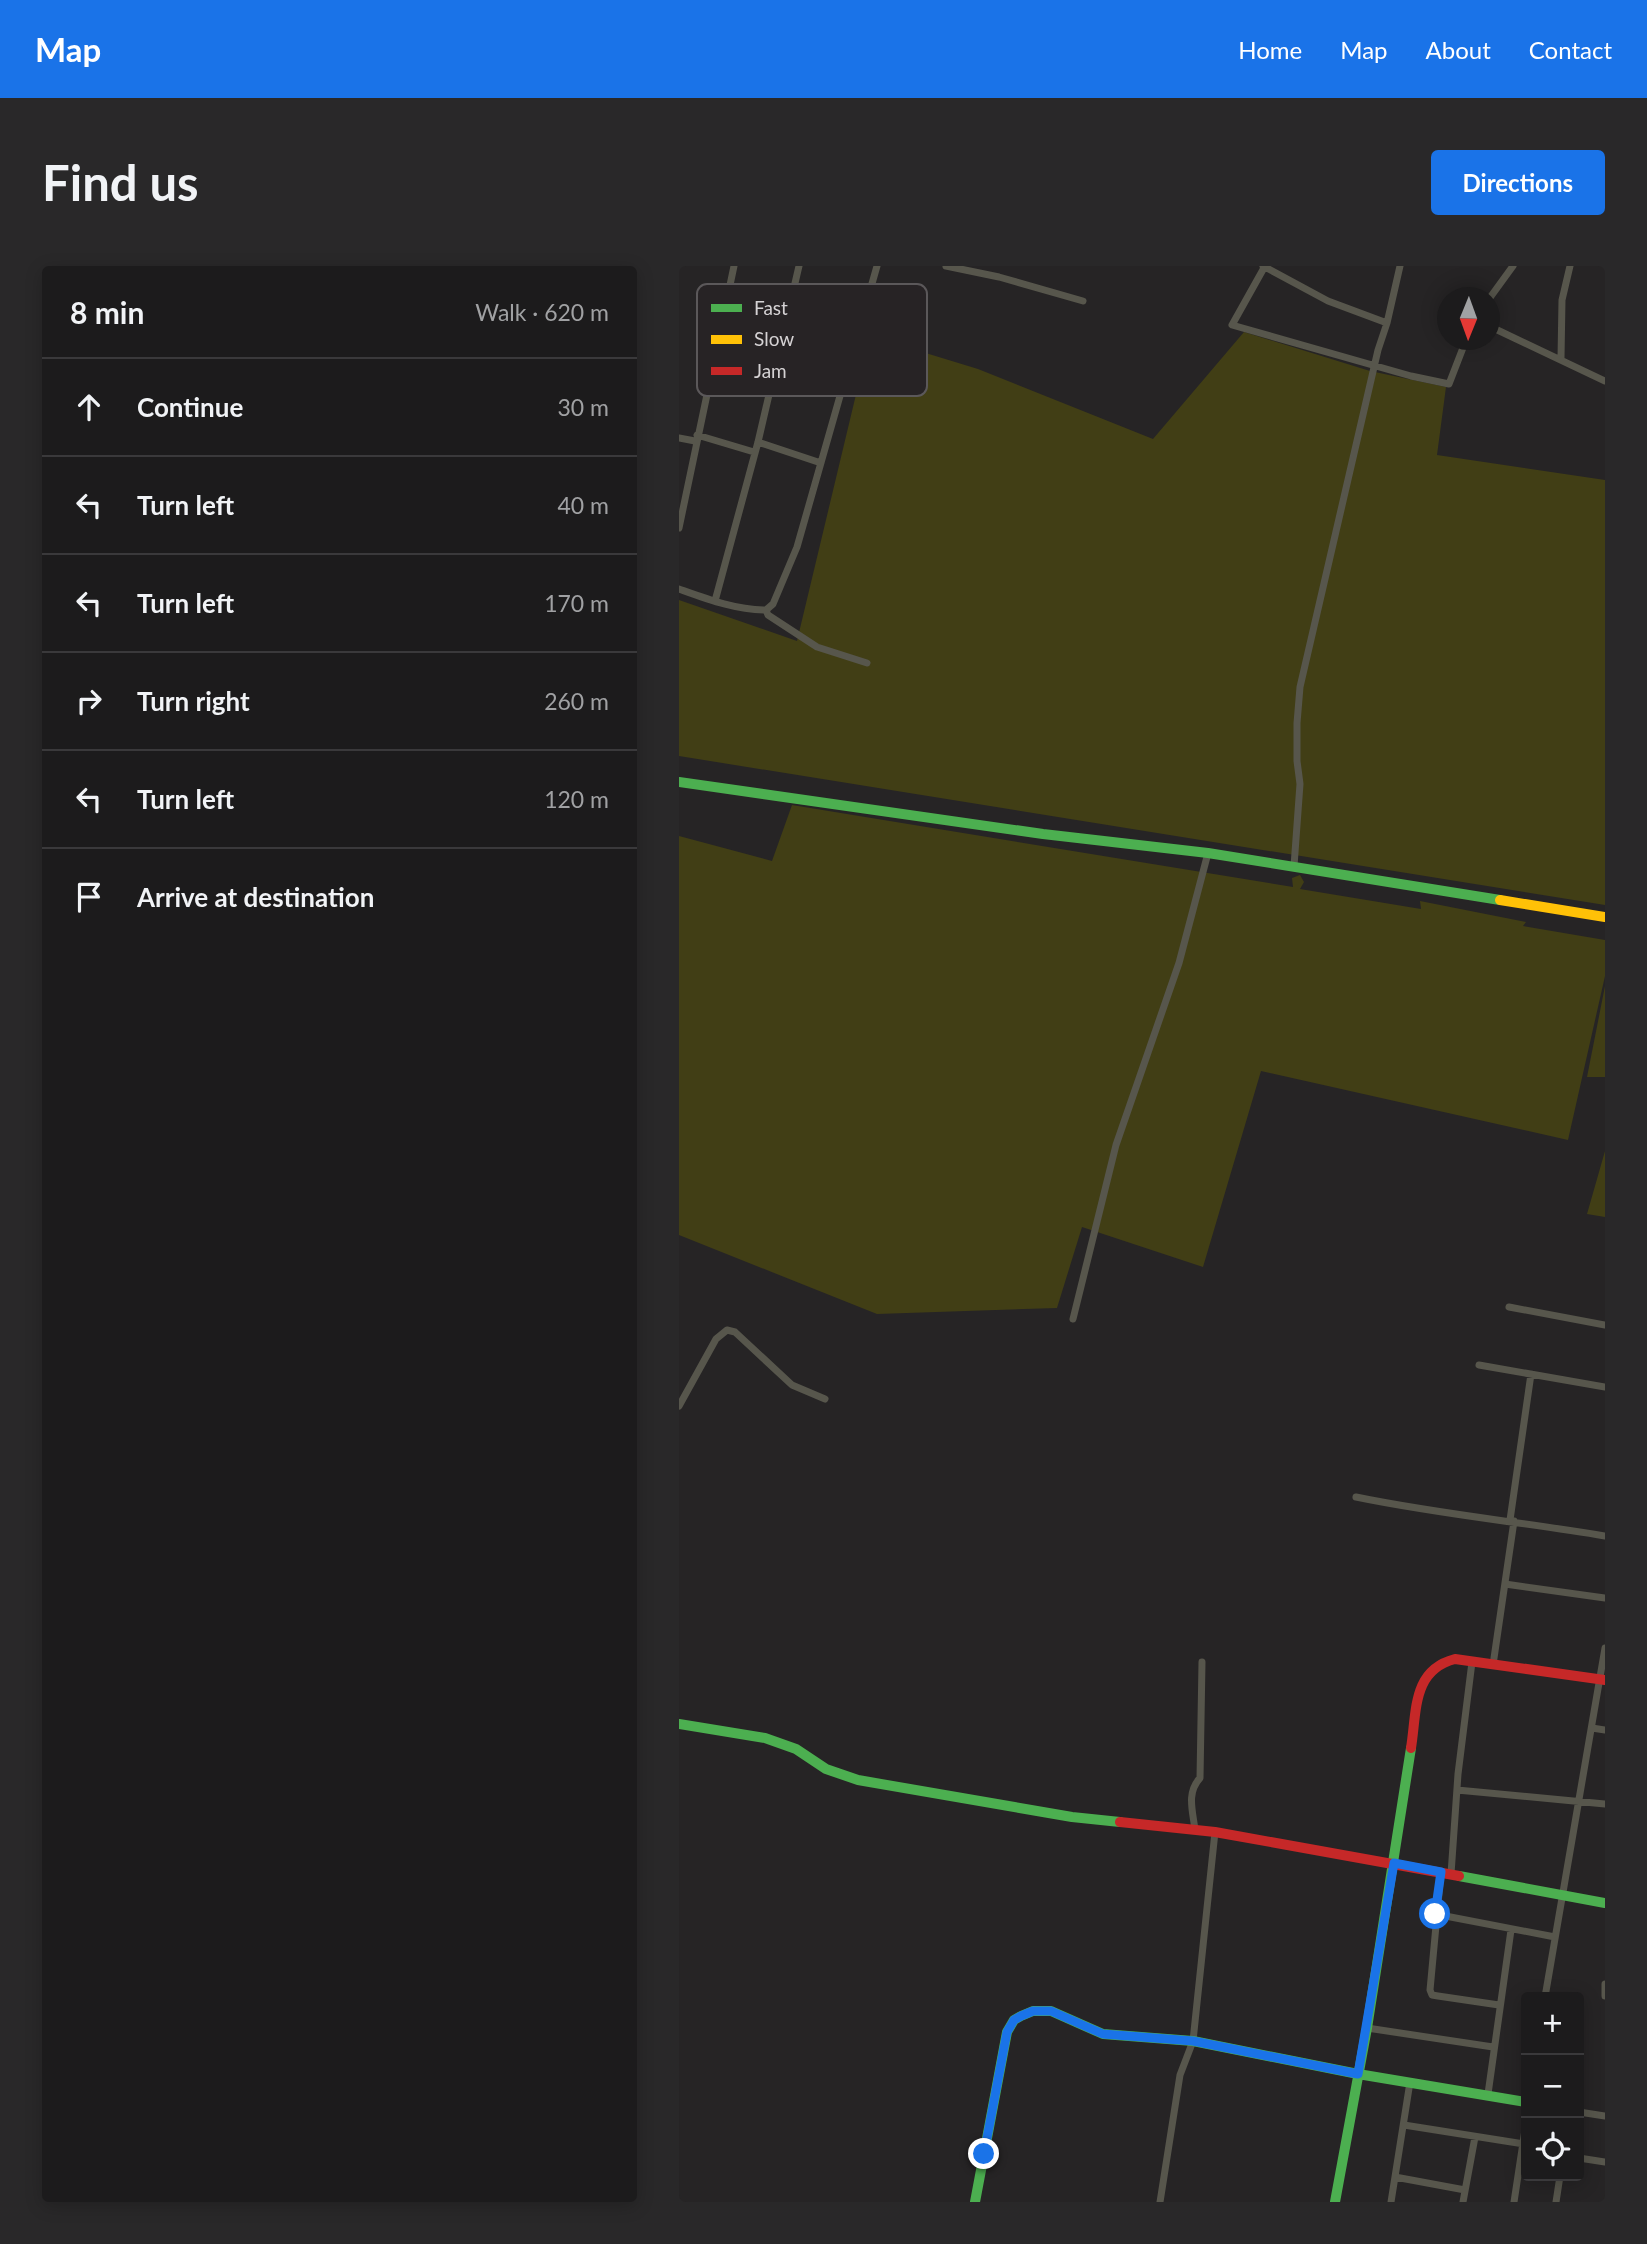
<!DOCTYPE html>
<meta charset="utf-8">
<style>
body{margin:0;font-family:Lato,sans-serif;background:#292829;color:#f1f3f6}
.controls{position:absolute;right:21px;bottom:21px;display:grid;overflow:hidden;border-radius:7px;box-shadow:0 4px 18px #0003}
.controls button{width:63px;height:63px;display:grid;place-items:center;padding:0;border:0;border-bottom:2px solid #3a393b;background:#1c1b1c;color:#f1f3f6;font:35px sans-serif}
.compass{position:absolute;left:758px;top:21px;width:63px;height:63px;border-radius:50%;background:#1c1b1c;box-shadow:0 4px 18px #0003;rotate:181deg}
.stop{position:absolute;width:21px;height:21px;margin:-16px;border:5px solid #1a73e8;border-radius:50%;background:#fff}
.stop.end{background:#1a73e8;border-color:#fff;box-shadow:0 2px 7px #0008}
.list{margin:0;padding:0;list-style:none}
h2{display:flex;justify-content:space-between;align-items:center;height:91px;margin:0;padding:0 28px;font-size:30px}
h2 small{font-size:23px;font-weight:400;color:#a0a1a3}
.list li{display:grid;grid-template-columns:46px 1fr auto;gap:21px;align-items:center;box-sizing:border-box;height:98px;padding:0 28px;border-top:2px solid #3a393b}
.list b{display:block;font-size:26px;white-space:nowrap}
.list em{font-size:23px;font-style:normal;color:#a0a1a3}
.icon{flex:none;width:38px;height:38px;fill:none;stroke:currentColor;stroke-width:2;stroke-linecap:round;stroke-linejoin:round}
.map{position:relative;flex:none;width:926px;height:1936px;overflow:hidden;border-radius:7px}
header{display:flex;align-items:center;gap:42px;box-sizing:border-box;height:98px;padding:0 35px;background:#1a73e8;color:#fff}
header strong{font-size:33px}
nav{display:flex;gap:38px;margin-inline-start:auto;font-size:24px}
.intro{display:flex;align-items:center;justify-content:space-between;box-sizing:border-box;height:168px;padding:0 42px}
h1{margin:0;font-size:49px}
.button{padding:18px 32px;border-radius:7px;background:#1a73e8;color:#fff;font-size:24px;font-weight:700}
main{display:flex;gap:42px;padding:0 42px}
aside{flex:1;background:#1c1b1c;border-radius:7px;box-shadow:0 4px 18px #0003}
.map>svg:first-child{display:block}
</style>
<header>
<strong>Map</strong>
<nav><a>Home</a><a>Map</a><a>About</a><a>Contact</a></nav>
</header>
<div class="intro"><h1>Find us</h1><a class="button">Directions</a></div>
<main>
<aside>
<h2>8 min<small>Walk · 620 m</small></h2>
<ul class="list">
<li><svg class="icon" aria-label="ahead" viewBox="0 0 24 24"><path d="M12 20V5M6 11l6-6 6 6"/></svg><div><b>Continue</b></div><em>30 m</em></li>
<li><svg class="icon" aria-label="left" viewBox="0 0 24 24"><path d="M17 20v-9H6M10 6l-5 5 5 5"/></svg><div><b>Turn left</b></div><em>40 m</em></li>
<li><svg class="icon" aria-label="left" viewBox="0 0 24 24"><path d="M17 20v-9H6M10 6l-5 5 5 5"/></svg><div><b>Turn left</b></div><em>170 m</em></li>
<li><svg class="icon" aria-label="right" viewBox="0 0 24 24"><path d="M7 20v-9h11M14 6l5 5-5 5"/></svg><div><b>Turn right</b></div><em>260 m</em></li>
<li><svg class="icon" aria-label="left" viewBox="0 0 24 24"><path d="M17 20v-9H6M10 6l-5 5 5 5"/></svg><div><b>Turn left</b></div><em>120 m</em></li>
<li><svg class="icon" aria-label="arrive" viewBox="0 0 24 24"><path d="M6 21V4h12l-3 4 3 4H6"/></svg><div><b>Arrive at destination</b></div></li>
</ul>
</aside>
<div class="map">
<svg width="926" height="1936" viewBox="0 0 926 1936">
<rect width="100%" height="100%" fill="#262425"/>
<!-- green -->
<path fill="#413e15" d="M565,66L691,105L767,121L758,189L926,214V639L0,490V334L118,375L191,70L299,103L474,173Z
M113,539L614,621L613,612L621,609L625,616L621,623L742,643L741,635L847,656L844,660L926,674V710L889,874L582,805L524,1001L403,961L378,1042L198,1048L0,969V570L93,595Z
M926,720V811H908Z
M926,885V951L908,948Z"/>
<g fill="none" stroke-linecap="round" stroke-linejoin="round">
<!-- street -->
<path stroke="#57564c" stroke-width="7" d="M267,0L320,11L404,35
M584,0L649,35L708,57
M586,0L553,59L732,110L770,118L787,74
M810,33L834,0
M810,60L926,115
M882,92L883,34L891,0
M18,169L75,186
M0,172L16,175
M79,176L142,197
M0,262L55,0
M0,323C28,333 57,344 87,344L94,338L118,281L198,0
M36,335L79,176L120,0
M87,344L89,349L138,381L188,397
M615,600L621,518L618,495V457L621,421L699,84L708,57L721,0
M830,1041L926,1059
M394,1053L437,879L500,697L529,587
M800,1099L926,1121
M0,1140L37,1073L48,1064L56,1066L113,1119L146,1133
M677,1231C759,1248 843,1256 926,1270
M831,1254L852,1108
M826,1318L926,1332
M814,1399L835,1255
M913,1462L926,1464
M778,1524L926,1538
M516,1564C514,1546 507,1527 521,1512L523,1396
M762,1606L751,1724L753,1729L759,1730L820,1739
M772,1608L779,1508L793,1396
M756,1648L876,1671
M926,1718V1730
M866,1731L926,1382
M688,1762L814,1781
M809,1828L832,1664
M900,1846L926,1850
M725,1859L845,1878
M900,1892L926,1896
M716,1911L786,1924
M481,1936L501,1809L514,1775L536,1566
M712,1936L731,1816
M784,1936L796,1871
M835,1936L847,1857
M877,1936L881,1910"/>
<!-- fast -->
<path stroke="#4caf50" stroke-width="10" d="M0,516L364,568L529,587L821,634
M0,1458L86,1472L117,1483L147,1503L179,1514L393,1551L441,1556
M780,1610L926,1637
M296,1936L328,1766L335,1754L342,1750L354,1745H372L424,1768L514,1775L679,1808L847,1836
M656,1936L688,1762L732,1482"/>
<!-- slow -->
<path stroke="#ffc107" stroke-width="10" d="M821,634L926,651"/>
<!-- jam -->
<path stroke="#c62828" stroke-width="10" d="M732,1482C738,1445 733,1404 776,1393L926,1414
M441,1556L536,1566L780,1610"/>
</g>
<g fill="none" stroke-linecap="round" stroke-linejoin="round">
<!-- route -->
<path stroke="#1a73e8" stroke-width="9" d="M305,1888L328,1766L335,1754L342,1750L354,1745H372L424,1768L514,1775L679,1808L715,1597L762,1606L756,1648"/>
</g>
<!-- legend -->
<rect x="18" y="18" width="230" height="112" rx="10" fill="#272325" stroke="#5b585a" stroke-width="2"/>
<rect x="32" y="38" width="31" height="8" fill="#4caf50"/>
<rect x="32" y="69" width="31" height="9" fill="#ffc107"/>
<rect x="32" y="101" width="31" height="8" fill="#c62828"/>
<g font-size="19" fill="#d5d2d4">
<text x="75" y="49">Fast</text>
<text x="75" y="80">Slow</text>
<text x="75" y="112">Jam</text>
</g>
</svg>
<div class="controls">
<button>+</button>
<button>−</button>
<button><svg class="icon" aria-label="locate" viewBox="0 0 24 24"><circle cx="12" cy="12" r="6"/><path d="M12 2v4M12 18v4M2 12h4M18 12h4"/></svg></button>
</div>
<svg class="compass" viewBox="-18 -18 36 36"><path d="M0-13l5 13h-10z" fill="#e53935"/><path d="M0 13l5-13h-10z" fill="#a0a1a3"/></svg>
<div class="stop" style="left:756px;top:1648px"></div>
<div class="stop end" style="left:305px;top:1888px"></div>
</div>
</main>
